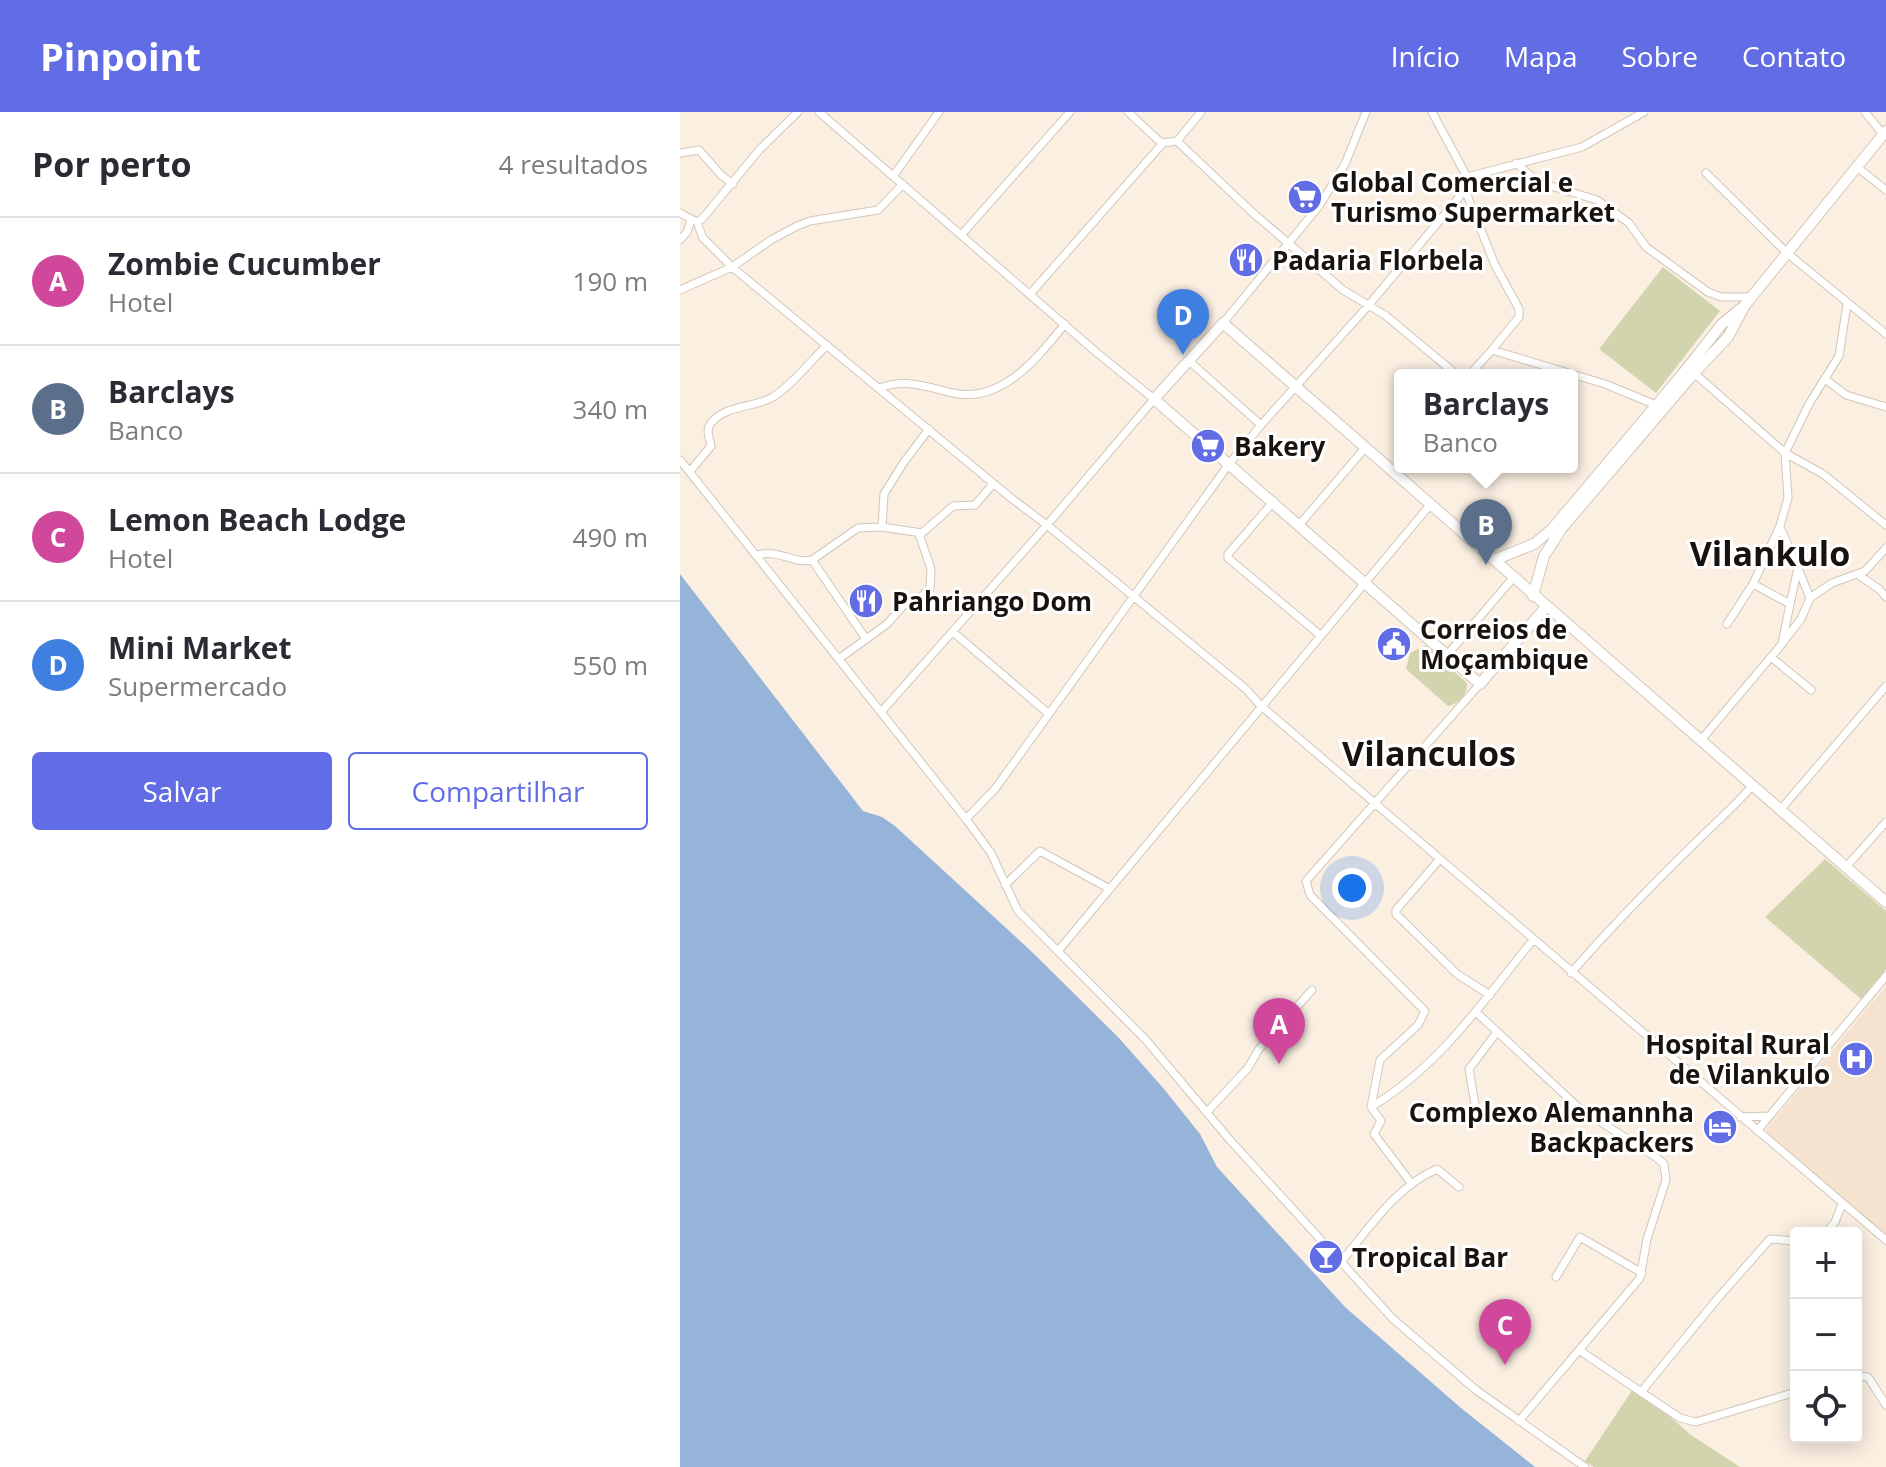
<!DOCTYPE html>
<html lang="pt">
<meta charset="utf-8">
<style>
body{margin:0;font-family:"Open Sans",sans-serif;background:#f7f7f7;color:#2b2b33}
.controls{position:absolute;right:24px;bottom:24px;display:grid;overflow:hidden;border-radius:8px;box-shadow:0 4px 20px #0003}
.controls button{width:72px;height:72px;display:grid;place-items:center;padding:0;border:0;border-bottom:2px solid #e1e1e2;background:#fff;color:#2b2b33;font:40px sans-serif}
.you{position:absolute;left:672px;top:776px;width:28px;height:28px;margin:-20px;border:6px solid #fff;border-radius:50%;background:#1a73e8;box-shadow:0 0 0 12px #1a73e833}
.badge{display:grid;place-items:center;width:52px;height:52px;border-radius:50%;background:#626ce4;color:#fff;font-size:26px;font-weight:700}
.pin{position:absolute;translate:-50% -66px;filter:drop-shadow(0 2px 4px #0008)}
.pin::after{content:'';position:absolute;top:42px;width:28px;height:24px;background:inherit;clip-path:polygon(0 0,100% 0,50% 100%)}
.popup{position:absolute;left:714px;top:257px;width:184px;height:104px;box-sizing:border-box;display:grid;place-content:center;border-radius:8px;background:#fff;filter:drop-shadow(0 2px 6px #0005);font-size:26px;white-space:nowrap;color:#7c7c81}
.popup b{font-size:30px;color:#2b2b33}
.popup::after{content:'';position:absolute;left:50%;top:100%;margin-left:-16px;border:16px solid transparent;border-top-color:#fff}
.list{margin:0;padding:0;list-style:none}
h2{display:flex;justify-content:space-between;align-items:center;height:104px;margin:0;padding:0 32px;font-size:34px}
h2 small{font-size:26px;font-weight:400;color:#7c7c81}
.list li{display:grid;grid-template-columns:52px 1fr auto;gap:24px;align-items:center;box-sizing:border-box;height:128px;padding:0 32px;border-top:2px solid #e1e1e2}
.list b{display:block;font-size:30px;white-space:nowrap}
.list p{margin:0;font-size:26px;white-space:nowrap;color:#7c7c81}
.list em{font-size:26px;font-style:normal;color:#7c7c81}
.actions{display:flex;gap:16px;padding:24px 32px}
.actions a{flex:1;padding:18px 0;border:2px solid #626ce4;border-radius:8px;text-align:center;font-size:28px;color:#626ce4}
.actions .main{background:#626ce4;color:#fff}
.icon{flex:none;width:44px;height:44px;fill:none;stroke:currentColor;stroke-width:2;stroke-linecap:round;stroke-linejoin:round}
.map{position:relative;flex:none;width:1206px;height:1355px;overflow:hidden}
header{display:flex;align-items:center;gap:48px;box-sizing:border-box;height:112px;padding:0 40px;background:#626ce4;color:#fff}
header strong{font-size:38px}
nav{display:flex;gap:44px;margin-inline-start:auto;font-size:28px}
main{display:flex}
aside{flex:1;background:#fff}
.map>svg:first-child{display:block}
</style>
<header>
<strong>Pinpoint</strong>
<nav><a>Início</a><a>Mapa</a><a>Sobre</a><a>Contato</a></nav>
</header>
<main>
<aside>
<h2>Por perto<small>4 resultados</small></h2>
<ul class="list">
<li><span class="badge" style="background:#d1479c">A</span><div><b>Zombie Cucumber</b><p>Hotel</p></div><em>190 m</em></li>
<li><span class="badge" style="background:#5c6f8a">B</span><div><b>Barclays</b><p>Banco</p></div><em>340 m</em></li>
<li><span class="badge" style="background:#d1479c">C</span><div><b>Lemon Beach Lodge</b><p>Hotel</p></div><em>490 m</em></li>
<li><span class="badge" style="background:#3f7fe0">D</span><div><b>Mini Market</b><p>Supermercado</p></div><em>550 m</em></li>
</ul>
<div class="actions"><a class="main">Salvar</a><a>Compartilhar</a></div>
</aside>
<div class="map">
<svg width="1206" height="1355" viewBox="0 0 1206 1355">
<rect width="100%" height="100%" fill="#fbefe2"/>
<!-- built -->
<path fill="#f5e3d0" d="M1206,874V1123L1084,1020Z"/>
<!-- green -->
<path fill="#d2d4ae" d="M983,155L1040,199L976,281L919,237Z
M744,534L749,535L760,546L764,545L771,552L770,556L787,571C788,583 778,592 768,594L726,557L730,541Z
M1145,747L1206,799V857L1181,887L1085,805Z
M955,1274L1011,1323L1060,1355H914L905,1349Z"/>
<!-- water -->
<path fill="#96b3d9" d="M0,462L183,699L202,705L215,714L352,840L439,926L484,977L520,1022L537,1055L665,1195L781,1296L855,1355H0Z"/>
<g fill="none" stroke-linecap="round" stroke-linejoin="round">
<!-- minor casing -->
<g stroke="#d2c6b9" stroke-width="9">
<path id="minor" d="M139,0L416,240L474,287L367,413L202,599
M448,0L478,28L483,31L497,29L573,101L663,178L705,203L777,263
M1185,0L1203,22
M497,29L521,0
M0,41L19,38L41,63L53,72
M836,51L858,70L917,88L949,111L966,135L1028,180L1041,185H1072
M1177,55L1206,78
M1026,61L1107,141L1206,222
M214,63L259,0
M787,65L902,35L964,0
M785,78L815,153L839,197V205L812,238
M0,101L17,110L22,107L80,37L118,0
M17,110L23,126L52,155L331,386L367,413L567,578L580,593L1206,1128
M282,122L390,0
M0,128L7,120L11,108
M0,178L52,155L91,128L117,114L130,109L198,98L223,72
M351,181L483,31
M543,211L639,94L665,52L686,0
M508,248L581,313
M1014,261L1105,341L1129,292L1159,244L1167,192
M789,263L812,238L925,272L976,293
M1145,267L1166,283L1206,295
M199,276C227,266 246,275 273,281C322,292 358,245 385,212
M0,348L286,707L311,741L338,799L466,928L549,1027L713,1207L796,1278L905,1355
M11,358L31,334C30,327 25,318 31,311C45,293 74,296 93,285C113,272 130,250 147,233
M594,389L548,442V446L640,523
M620,412L685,336
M202,415L204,382L224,350L249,317
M1100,415L1118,456L1110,492
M78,443C100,437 112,452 132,448L178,416L202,415L242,421L273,394L295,393L313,372
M132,448L186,527
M1118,456L1130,486
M1177,462L1199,477L1206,485
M1047,512L1073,472
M273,520L369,602
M1103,530L1121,507L1130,486L1152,471L1185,459L1206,436
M768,542L833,466
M1091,545L1131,578
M160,546L207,512L224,493L240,486L250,476L251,457L239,422
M1021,628L1102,532L1110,492L1073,472L1100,414L1108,386L1105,341L1143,362L1206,413
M1101,697L1206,574
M286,707L315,677L549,352L581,313L688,194L785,78L787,65L752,0
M759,748L716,798V802L777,862L810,883
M1166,755L1206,710
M325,773L360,739L430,777
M378,839L750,393
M891,861C931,815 973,772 1016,730C1035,711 1055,694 1073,673
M796,900L899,996L977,1046L984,1052L986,1068L967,1127L960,1166L839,1309
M691,995L700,948L738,913L745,899L630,783L626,769L800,572
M691,995C760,954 803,889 853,828
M691,995L701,1009L694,1022L731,1071
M796,998L789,957L817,920
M527,1000L568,956L579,937L632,878
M1060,1005L1089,1004
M1077,1019L1206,864
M1146,1121L1155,1110L1162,1092
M660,1151C689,1117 715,1075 757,1057L779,1075
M876,1165L900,1125L962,1161
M899,1238L961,1280L1038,1186L1090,1127L1116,1129
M1176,1264L1188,1265L1206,1293
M961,1280L1000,1306L1016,1310L1116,1280"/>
</g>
<!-- secondary casing -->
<g stroke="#d2c6b9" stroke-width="12">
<path id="secondary" d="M814,448L854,432L872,417L1001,264L1042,212L1064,194
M853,484L864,444L882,416L1014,261L1048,225L1065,193L1206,19
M866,495L800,572L474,287L543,211L1206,790"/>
</g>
<!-- minor -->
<use href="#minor" stroke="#fff" stroke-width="7"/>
<!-- secondary -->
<use href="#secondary" stroke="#fff" stroke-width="10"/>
</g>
<!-- icons -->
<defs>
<g id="supermarket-disc" transform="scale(1.8)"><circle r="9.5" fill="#626ce4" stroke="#fff"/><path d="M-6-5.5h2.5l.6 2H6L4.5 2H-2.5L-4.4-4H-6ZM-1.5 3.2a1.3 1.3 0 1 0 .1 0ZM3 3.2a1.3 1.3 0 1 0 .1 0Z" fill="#fff"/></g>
<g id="restaurant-disc" transform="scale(1.8)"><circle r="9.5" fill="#626ce4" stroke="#fff"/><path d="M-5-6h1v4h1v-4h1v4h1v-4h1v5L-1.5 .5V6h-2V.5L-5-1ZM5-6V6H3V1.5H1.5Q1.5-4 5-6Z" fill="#fff"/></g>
<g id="civic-disc" transform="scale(1.8)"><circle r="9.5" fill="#626ce4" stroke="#fff"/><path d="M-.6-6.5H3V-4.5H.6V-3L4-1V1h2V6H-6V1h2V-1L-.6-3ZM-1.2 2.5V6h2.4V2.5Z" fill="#fff"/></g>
<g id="hospital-disc" transform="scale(1.8)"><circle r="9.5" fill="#626ce4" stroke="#fff"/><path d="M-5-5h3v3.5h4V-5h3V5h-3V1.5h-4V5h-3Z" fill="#fff"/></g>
<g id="hotel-disc" transform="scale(1.8)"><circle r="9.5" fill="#626ce4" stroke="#fff"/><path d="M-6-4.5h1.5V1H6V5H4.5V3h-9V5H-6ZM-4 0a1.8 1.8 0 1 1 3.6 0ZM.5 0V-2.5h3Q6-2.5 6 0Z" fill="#fff"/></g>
<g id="bar-disc" transform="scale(1.8)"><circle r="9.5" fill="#626ce4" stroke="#fff"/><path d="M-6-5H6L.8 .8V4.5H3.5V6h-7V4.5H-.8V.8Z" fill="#fff"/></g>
</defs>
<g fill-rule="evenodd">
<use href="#supermarket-disc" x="625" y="85"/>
<use href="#restaurant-disc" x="566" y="148"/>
<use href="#supermarket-disc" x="528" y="334"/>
<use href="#restaurant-disc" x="186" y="489"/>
<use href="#civic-disc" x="714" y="532"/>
<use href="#hospital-disc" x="1176" y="947"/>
<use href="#hotel-disc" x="1040" y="1015"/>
<use href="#bar-disc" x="646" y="1145"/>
</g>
<g text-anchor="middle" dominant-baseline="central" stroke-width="6" stroke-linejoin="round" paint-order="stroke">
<!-- poi labels -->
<g font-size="26" font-weight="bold" fill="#18130f" stroke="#fff" text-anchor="start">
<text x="651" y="70">Global Comercial e<tspan x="651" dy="30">Turismo Supermarket</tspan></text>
<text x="592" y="148">Padaria Florbela</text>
<text x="554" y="334">Bakery</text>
<text x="212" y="489">Pahriango Dom</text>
<text x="740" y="517">Correios de<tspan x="740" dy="30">Moçambique</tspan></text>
<text x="1150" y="932" text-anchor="end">Hospital Rural<tspan x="1150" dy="30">de Vilankulo</tspan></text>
<text x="1014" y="1000" text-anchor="end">Complexo Alemannha<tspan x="1014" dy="30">Backpackers</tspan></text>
<text x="672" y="1145">Tropical Bar</text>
</g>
<!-- district labels -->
<g font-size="34" font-weight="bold" fill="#18130f" stroke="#fff">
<text x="1090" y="441">Vilankulo</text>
<text x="749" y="641">Vilanculos</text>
</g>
</g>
</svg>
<div class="controls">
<button>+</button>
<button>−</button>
<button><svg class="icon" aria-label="locate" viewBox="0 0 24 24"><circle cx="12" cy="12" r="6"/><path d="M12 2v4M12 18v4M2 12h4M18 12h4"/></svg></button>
</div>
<div class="you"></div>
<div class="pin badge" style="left:599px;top:952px;background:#d1479c">A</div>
<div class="pin badge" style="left:806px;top:453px;background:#5c6f8a">B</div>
<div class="popup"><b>Barclays</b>Banco</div>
<div class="pin badge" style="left:825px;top:1253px;background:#d1479c">C</div>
<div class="pin badge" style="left:503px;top:243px;background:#3f7fe0">D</div>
</div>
</main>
